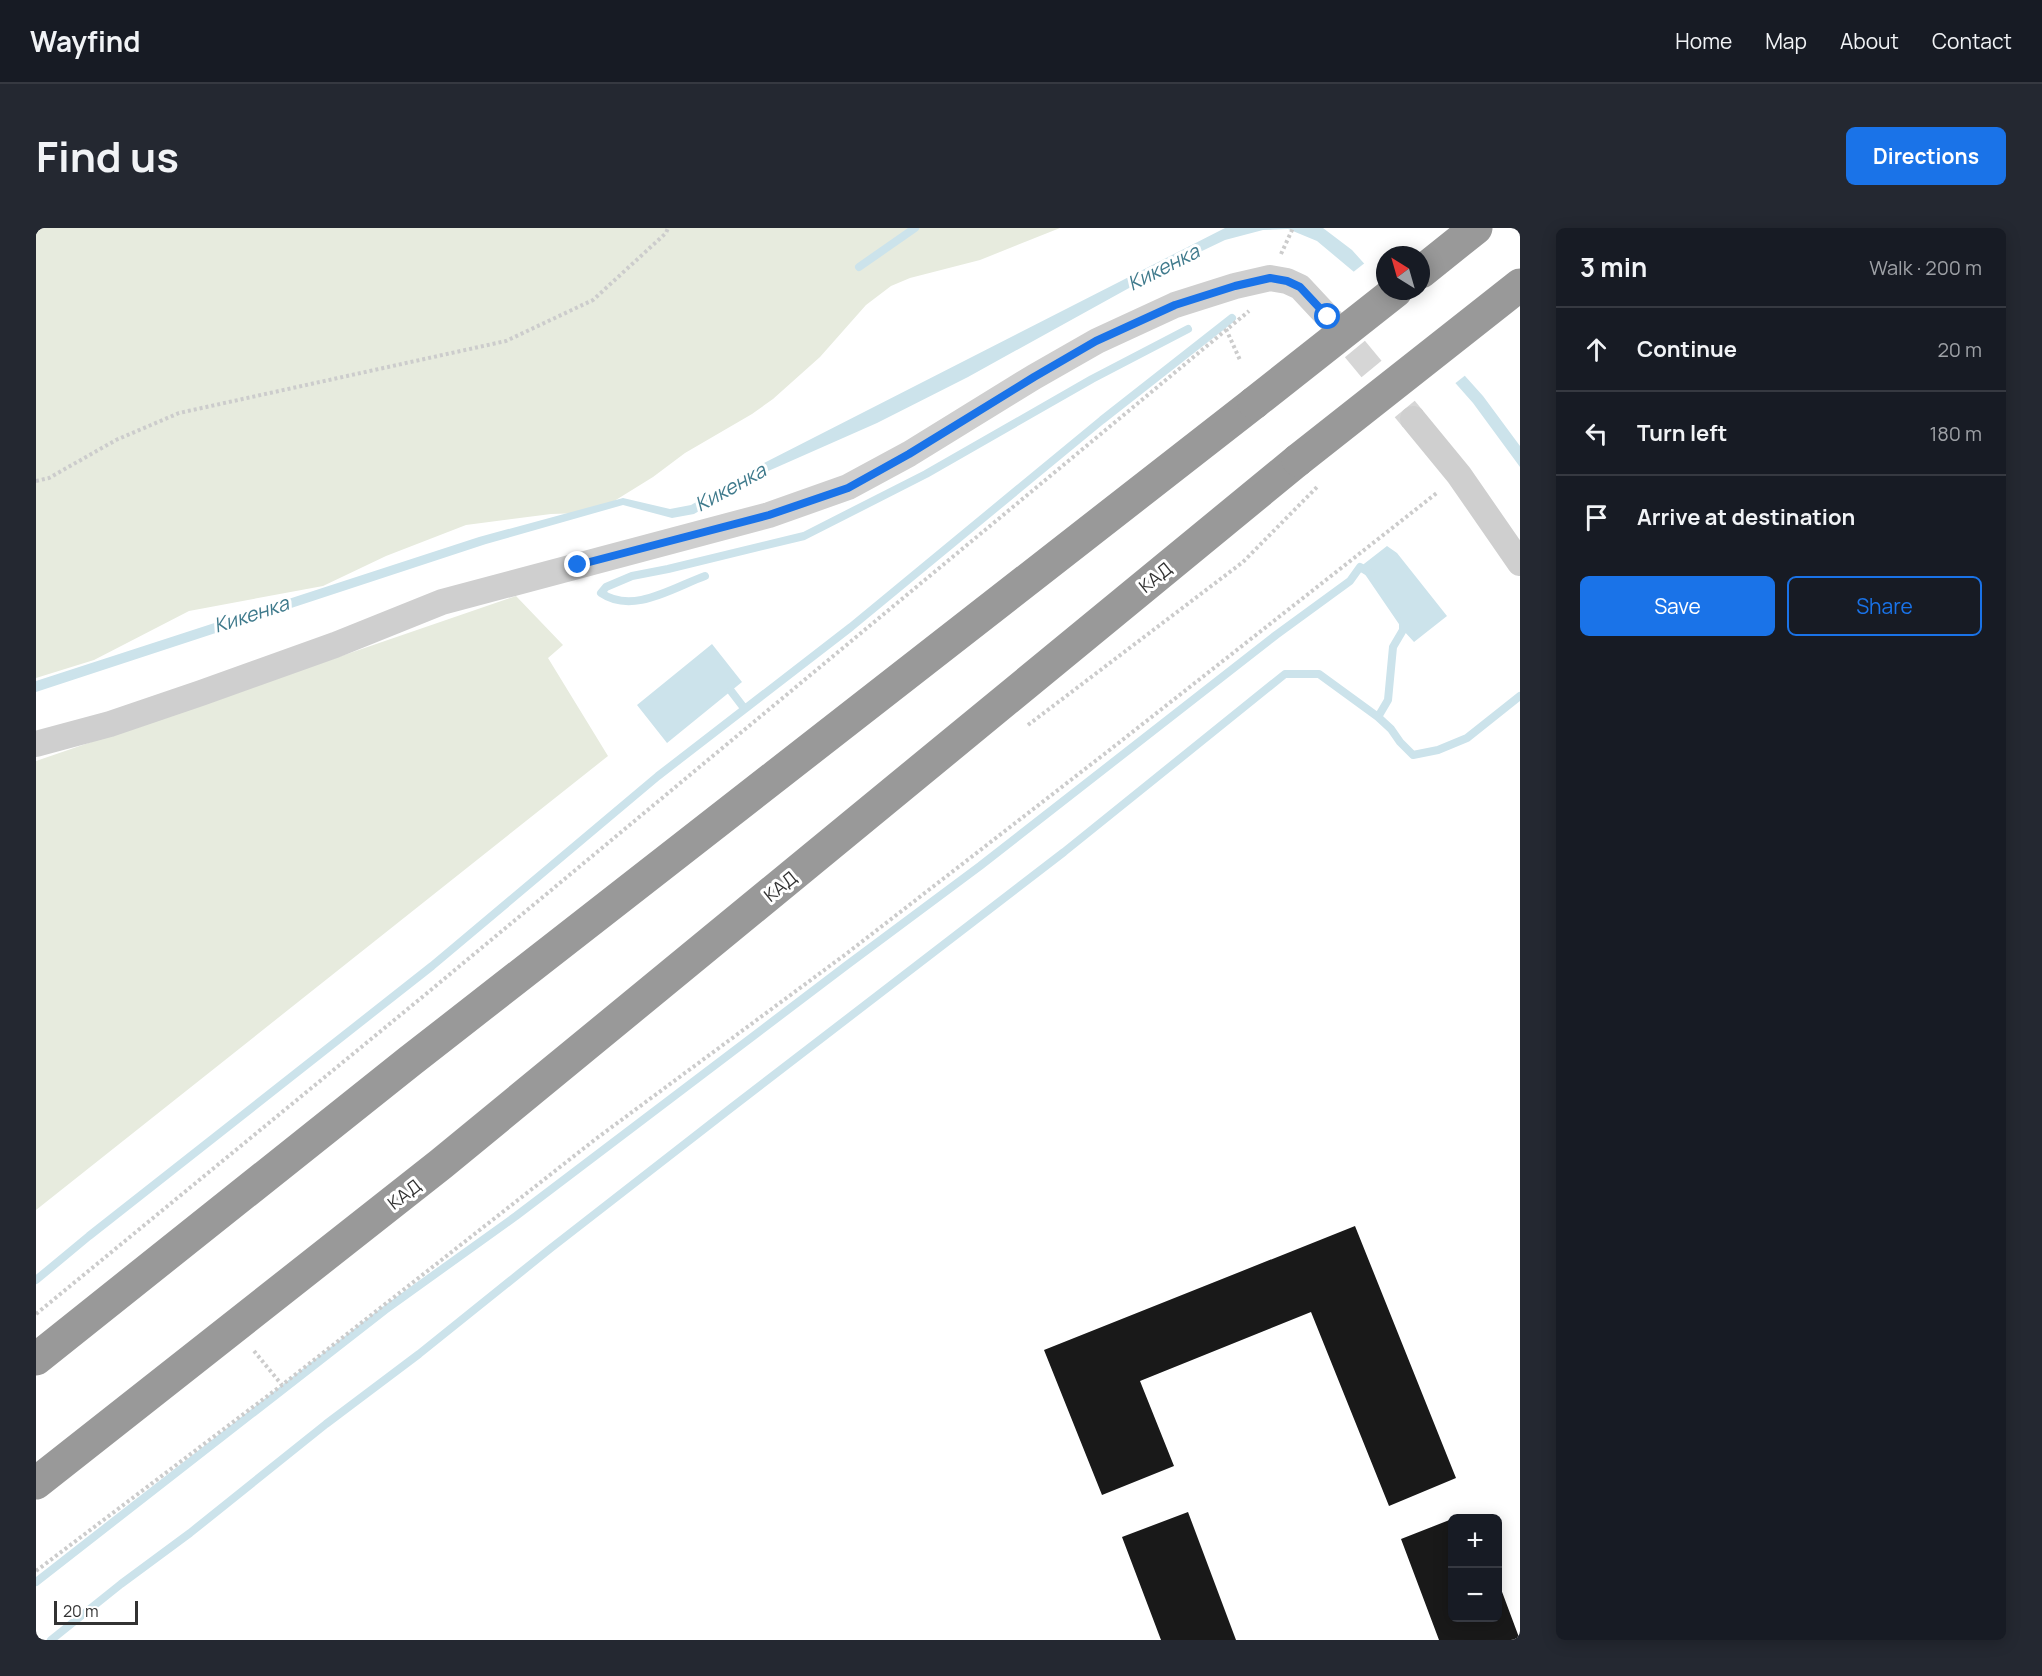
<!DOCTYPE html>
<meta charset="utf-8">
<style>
body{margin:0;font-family:Manrope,sans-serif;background:#242831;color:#f1f3f6}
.controls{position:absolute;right:18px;bottom:18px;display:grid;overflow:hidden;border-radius:9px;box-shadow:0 3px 15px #0003}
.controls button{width:54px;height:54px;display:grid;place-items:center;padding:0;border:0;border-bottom:2px solid #363941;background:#171b24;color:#f1f3f6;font:30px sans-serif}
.compass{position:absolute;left:1340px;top:18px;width:54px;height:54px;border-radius:50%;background:#171b24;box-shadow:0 3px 15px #0003;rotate:323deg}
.scale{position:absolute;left:18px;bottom:15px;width:84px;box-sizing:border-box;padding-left:6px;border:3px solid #323232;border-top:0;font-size:16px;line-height:21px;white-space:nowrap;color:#323232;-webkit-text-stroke:4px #fff;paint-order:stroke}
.stop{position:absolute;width:18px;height:18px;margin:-14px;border:4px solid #1a73e8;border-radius:50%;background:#fff}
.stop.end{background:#1a73e8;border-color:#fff;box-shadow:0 2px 6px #0008}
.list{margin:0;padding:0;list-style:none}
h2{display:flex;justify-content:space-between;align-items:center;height:78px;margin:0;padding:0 24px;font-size:26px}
h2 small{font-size:20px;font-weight:400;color:#9ea1a6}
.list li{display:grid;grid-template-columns:39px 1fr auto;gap:18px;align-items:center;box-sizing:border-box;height:84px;padding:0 24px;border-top:2px solid #363941}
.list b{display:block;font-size:22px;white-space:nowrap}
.list em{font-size:20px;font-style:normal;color:#9ea1a6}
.actions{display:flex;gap:12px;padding:18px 24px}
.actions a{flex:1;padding:14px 0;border:2px solid #1a73e8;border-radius:9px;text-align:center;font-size:21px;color:#1a73e8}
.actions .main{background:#1a73e8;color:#fff}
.icon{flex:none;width:33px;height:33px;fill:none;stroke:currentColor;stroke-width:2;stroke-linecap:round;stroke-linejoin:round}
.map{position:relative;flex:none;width:1484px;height:1412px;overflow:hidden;border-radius:9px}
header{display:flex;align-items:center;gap:36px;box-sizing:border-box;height:84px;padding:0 30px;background:#171b24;border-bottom:2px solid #363941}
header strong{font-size:28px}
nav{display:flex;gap:33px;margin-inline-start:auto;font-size:21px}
.intro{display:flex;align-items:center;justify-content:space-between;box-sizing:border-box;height:144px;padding:0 36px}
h1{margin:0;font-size:42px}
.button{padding:15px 27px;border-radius:9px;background:#1a73e8;color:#fff;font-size:21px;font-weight:700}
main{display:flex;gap:36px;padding:0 36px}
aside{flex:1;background:#171b24;border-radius:9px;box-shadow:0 3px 15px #0003}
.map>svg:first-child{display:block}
</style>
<header>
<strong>Wayfind</strong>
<nav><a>Home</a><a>Map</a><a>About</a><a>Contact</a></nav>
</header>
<div class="intro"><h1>Find us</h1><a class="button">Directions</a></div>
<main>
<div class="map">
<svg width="1484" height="1412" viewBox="0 0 1484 1412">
<rect width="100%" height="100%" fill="#fff"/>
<!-- green -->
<path fill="#e7ebde" d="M0,0H1024L944,32L874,50L855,58L830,77L784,129L737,171L716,186L649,225L617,249L575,275L547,285L515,286L430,297L350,328L287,358L153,383L58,432L0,450Z
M480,368L527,417L512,430L572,528L0,982V533Z"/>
<!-- water -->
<path fill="#cce3eb" d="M1189,0H1287L1316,22L1447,168L1484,218V239L1437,175L1330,54L1281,13L1252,1L1227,2L1189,12L1122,44L932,149L841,195L730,244L658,286L636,290L587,277L450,316L0,464V453L443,309L587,270L634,281L655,277L728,235Z
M1351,318L1361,325L1411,388L1378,414L1367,402L1324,339Z
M676,416L706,454L631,515L601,477Z"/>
<!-- pier -->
<path fill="#fff" d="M1330,34L1349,55L1431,146L1417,157L1328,56L1316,45Z"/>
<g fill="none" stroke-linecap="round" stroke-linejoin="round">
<!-- stream -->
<path stroke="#cce3eb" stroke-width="8" d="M823,39L879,0
M669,348C638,359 597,387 565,365L570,359L596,348L632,341L768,308L890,246L1056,151L1152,101
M695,463L708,480
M1342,489L1352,472L1357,419L1367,402V393
M0,1052L53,1008L396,738L622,548L815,399L1066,192L1196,90
M0,1354L349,1082L480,988L811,737L944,638L1240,407L1314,353L1324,339L1334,345
M15,1412L85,1356L154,1305L290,1196L383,1126L515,1020L695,880L1028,624L1249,446H1283L1342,489L1355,501L1364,514L1377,527L1402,522L1431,510L1484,468"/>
</g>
<!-- building -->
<path fill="#191919" d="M1319,998L1420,1250L1353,1278L1275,1084L1104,1153L1138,1238L1066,1267L1008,1122Z
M1152,1284L1200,1412H1125L1086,1309Z
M1416,1291V1390H1462V1353L1484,1412H1403L1365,1311Z"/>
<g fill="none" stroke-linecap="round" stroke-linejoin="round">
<!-- street-tunnel -->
<path stroke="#d6d6d6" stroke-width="26" stroke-dasharray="26 13" stroke-linecap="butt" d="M1294,91L1377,191"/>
<!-- path -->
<path stroke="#ccc" stroke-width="4" stroke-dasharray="3 3" stroke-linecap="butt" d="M1245,26L1257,0
M1190,101L1204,132
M0,253L13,250L80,212L143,185L470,113L557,72L630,5L632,0
M992,497L1207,334L1282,258
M0,1086L390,766L1213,83
M218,1123L246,1157
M0,1343L246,1157L561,910L810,726L1071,524L1402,264"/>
<!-- street -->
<path stroke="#cfcfcf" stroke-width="26" d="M1377,191L1423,247L1484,335
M0,516L74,496L165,465L299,417L406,374L733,287L812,259L873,226L998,149L1061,113L1139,77L1199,58L1234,50L1251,53L1264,59L1292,89"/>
<!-- highway -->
<path stroke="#999" stroke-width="33" d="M1385,44L1440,0
M0,1131L374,833L1218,175
M0,1255L405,936L1262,232"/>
<!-- highway-bridge -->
<path stroke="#999" stroke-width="33" d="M1218,175L1360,63
M1262,232L1484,57"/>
</g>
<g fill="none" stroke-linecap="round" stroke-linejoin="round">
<!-- route -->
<path stroke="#1a73e8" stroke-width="8" d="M542,337L733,287L812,260L873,226L998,149L1060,113L1139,77L1199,58L1234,50L1251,53L1264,59L1292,89"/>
</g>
<g text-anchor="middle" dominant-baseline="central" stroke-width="6" stroke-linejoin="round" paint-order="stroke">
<!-- street labels -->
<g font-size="18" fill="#323232" stroke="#fff">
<text transform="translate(1119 349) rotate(-39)">КАД</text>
<text transform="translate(744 658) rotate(-39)">КАД</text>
<text transform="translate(368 966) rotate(-38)">КАД</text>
</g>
<!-- water labels -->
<g font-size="20" font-style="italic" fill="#3f7a8c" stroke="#fff">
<text transform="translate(1127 39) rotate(-27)">Кикенка</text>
<text transform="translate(694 259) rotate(-29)">Кикенка</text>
<text transform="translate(215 386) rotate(-18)">Кикенка</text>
</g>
</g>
</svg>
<div class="controls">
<button>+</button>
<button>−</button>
</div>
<svg class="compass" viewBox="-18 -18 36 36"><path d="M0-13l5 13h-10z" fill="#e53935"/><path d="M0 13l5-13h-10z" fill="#9ea1a6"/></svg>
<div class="scale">20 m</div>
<div class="stop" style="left:1292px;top:89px"></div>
<div class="stop end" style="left:542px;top:337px"></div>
</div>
<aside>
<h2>3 min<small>Walk · 200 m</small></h2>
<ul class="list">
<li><svg class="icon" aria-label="ahead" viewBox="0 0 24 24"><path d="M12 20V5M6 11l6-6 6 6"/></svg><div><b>Continue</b></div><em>20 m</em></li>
<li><svg class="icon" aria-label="left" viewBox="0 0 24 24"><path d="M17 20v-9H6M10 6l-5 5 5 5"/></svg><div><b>Turn left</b></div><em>180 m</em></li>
<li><svg class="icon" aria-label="arrive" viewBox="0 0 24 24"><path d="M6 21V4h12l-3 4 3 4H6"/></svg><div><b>Arrive at destination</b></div></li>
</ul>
<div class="actions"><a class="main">Save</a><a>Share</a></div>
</aside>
</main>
